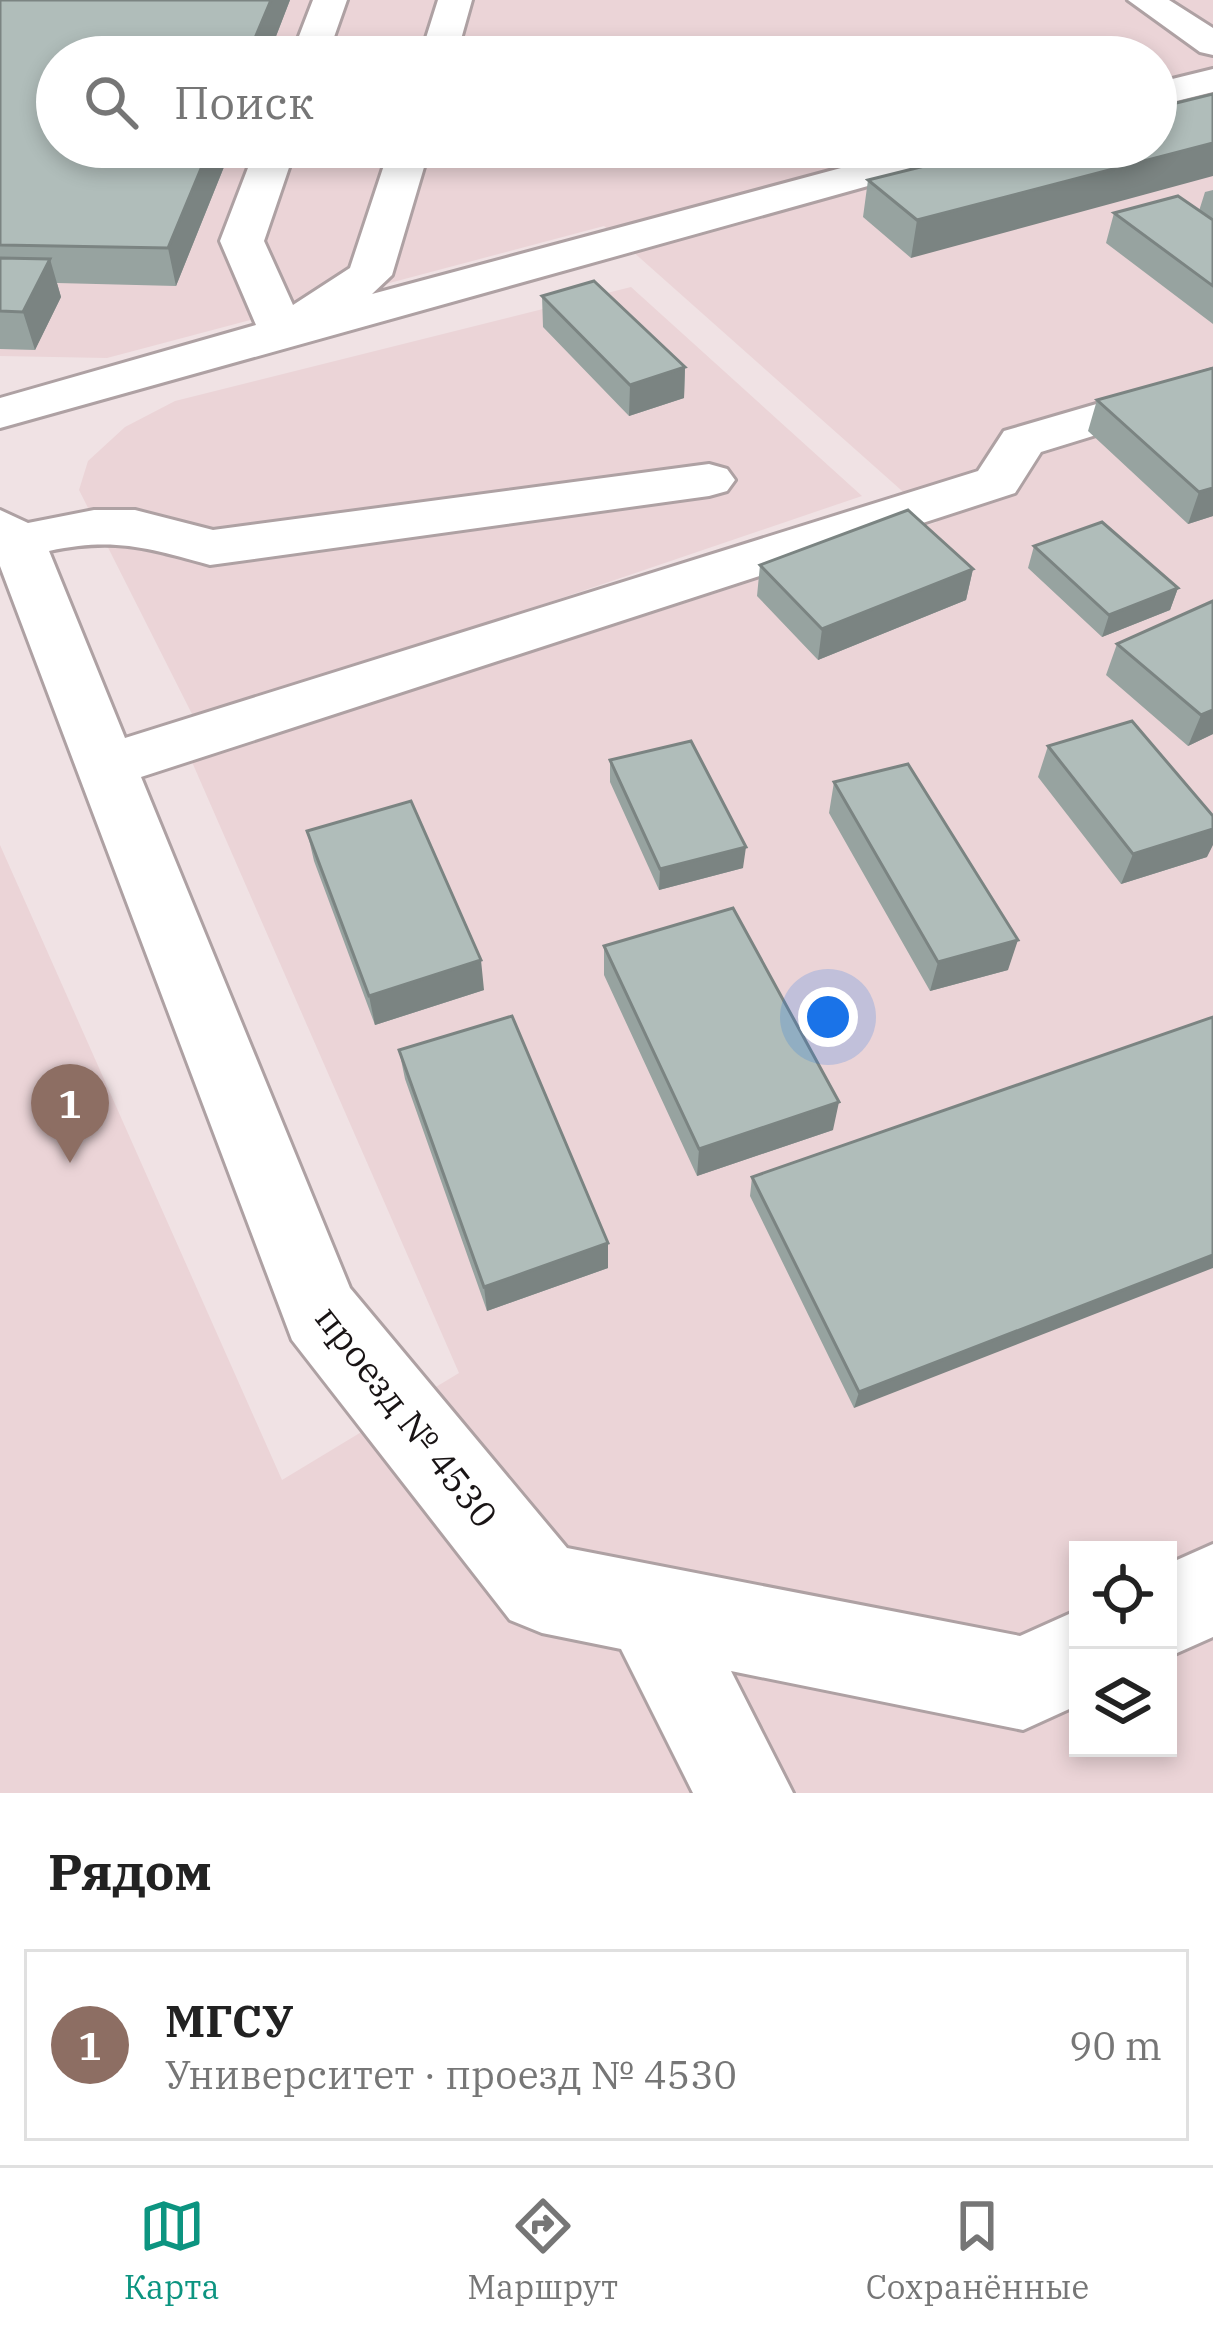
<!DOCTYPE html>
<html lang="ru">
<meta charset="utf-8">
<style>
body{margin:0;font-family:"IBM Plex Serif",serif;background:#f2f2f2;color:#222}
.controls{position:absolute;right:36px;bottom:36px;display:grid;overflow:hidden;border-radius:0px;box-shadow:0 6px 18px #0003}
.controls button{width:108px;height:108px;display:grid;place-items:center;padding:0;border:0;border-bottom:3px solid #e0e0e0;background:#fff;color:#222;font:60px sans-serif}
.you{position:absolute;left:828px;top:1017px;width:42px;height:42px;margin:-30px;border:9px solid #fff;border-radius:50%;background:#1a73e8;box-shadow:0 0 0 18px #1a73e833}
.badge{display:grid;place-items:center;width:78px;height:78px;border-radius:50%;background:#0c9480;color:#fff;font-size:39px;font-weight:700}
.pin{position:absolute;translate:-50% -99px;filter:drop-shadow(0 3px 6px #0008)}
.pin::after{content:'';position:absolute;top:63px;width:42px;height:36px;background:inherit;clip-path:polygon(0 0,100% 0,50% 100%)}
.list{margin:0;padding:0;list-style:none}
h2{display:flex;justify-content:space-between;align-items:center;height:156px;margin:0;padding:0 48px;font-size:51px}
h2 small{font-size:39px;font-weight:400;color:#767676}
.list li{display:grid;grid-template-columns:78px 1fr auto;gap:36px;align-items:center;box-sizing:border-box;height:192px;margin:0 24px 24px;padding:0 24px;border:3px solid #e0e0e0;border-radius:0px}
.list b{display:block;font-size:45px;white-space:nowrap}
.list p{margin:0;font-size:39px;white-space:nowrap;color:#767676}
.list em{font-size:39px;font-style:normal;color:#767676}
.icon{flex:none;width:66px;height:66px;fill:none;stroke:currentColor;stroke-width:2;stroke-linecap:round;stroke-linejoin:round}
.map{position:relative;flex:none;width:1213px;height:1793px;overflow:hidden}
.search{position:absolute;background:#fff;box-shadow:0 6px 18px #0003;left:36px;right:36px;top:36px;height:132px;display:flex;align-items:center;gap:30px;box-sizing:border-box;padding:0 42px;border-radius:66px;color:#767676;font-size:45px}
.sheet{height:372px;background:#fff}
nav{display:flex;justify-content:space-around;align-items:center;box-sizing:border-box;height:168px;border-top:3px solid #e0e0e0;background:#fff;font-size:33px;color:#767676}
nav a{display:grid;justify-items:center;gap:6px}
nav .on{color:#0c9480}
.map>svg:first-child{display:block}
</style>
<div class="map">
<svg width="1213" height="1793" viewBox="0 0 1213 1793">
<rect width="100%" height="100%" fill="#f0e2e4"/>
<!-- built -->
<path fill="#ebd4d7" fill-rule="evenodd" d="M0,0H1213V1793H0V845L282,1480L459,1373L192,762L937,522L604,226L107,358L0,356ZM57,57H1156V147H57ZM1078,1550H1168V1748H1078Z
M631,287L862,496L196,722L79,490L88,461L125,427L175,401Z"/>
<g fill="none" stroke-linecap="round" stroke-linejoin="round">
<!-- minor casing -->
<g stroke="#aea1a3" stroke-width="6">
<path id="minor" d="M313,0H347L327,57H291Z
M438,0H472L456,57H420Z
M1128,0H1169L1213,28V55L1200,52Z
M1213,69V92L1156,106V83Z
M256,147H296L264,241L293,305L350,268L390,147H430L392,275L372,294L919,147H985L979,155L0,428V398L256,325L220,241Z
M1213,370V399L1041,452L1015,493L141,777L350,1288L567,1548L1020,1636L1078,1610V1705L1023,1730L731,1671L793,1793H693L621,1649L542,1633L510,1620L292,1340L0,566V510L28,523L94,510H135L213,530L709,464L727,469L735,480L727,491L709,496L210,565C147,548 115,537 49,551L125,738L978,471L1004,431Z
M1213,1544V1637L1168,1657V1564Z"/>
</g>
<!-- minor -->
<use href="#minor" fill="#fff" fill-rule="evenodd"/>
</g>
<!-- wall -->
<path fill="#97a3a0" d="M0,0H290L268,57H57L232,147L176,286L57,283L61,297L35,350L0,349Z
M1001,147L911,258L863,217L868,180Z
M1213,190V324L1106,243L1114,213L1199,211L1205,192Z
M542,296L685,367L684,398L629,416L543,327Z
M1213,368V516L1188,524L1088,431L1097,400Z
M1034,546L1178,588L1170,610L1102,637L1028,568Z
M760,565L973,569L966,600L818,660L757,596Z
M1213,601V734L1188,746L1106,675L1117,644Z
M1048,746L1207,857L1121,884L1038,777Z
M610,760L743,868L659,890L610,782Z
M834,782L1008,970L930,991L829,813Z
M307,831L484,990L375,1025L314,861Z
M604,946L833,1130L697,1176L604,975Z
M1213,1017L854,1408L750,1196L752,1177Z
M399,1050L608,1243V1268L487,1311L405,1079Z"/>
<!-- shaded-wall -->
<path fill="#7b8482" d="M271,0H290L268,57H247Z
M1213,143V176L911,258L917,220Z
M210,147H232L176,286L168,248Z
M50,259L61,297L35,350L23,312Z
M685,367L684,398L629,416L630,385Z
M1213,488V516L1188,524L1199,492Z
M973,569L966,600L818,660L822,629Z
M1178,588L1170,610L1102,637L1109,615Z
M1213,710V734L1188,746L1201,715Z
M1213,829V845L1207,857L1121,884L1133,854Z
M746,847L743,868L659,890L660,869Z
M1018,940L1008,970L930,991L938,962Z
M481,960L484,990L375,1025L369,996Z
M839,1102L833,1130L697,1176L699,1149Z
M608,1243V1268L487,1311L484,1287Z
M1213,1255V1268L854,1408L859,1392Z"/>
<!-- building -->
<path fill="#b0bdba" stroke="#7b8482" stroke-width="3" d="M0,0H271L247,57H57V147H210L168,248L0,245Z
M1213,94V143L917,220L868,180L1001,147H1156V108Z
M1178,196L1213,220V286L1114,213Z
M0,258L50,259L23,312L0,311Z
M594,281L685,367L630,385L542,296Z
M1213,368V488L1199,492L1097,400Z
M908,510L973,569L822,629L760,565Z
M1102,522L1178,588L1109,615L1034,546Z
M1213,601V710L1201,715L1117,644Z
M1132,721L1213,816V829L1133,854L1048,746Z
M691,741L746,847L660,869L610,760Z
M908,764L1018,940L938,962L834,782Z
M411,801L481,960L369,996L307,831Z
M733,908L839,1102L699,1149L604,946Z
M512,1016L608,1243L484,1287L399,1050Z
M1213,1017V1255L859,1392L752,1177Z"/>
<g text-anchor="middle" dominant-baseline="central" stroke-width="12" stroke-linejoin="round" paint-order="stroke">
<!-- street labels -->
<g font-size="36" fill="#191415" stroke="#fff">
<text transform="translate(407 1416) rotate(52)">проезд № 4530</text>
</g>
</g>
</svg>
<div class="controls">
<button><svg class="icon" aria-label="locate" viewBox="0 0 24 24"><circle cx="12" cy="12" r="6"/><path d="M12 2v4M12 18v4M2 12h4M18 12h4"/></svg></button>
<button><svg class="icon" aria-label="layers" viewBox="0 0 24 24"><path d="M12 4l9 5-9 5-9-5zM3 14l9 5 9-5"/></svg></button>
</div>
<div class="you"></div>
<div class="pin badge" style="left:70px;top:1163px;background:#8d6e63">1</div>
<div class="search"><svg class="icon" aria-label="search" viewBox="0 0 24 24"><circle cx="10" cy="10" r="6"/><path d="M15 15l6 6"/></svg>Поиск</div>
</div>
<section class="sheet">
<h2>Рядом<small></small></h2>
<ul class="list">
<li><span class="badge" style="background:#8d6e63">1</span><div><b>МГСУ</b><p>Университет · проезд № 4530</p></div><em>90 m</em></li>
</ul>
</section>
<nav>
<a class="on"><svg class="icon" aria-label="map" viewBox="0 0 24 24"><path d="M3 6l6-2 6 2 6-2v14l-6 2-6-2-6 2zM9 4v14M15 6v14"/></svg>Карта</a>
<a><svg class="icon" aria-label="directions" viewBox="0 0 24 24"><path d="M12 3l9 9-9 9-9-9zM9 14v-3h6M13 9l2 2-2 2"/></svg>Маршрут</a>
<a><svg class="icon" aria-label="saved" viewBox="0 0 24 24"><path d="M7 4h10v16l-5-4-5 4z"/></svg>Сохранённые</a>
</nav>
